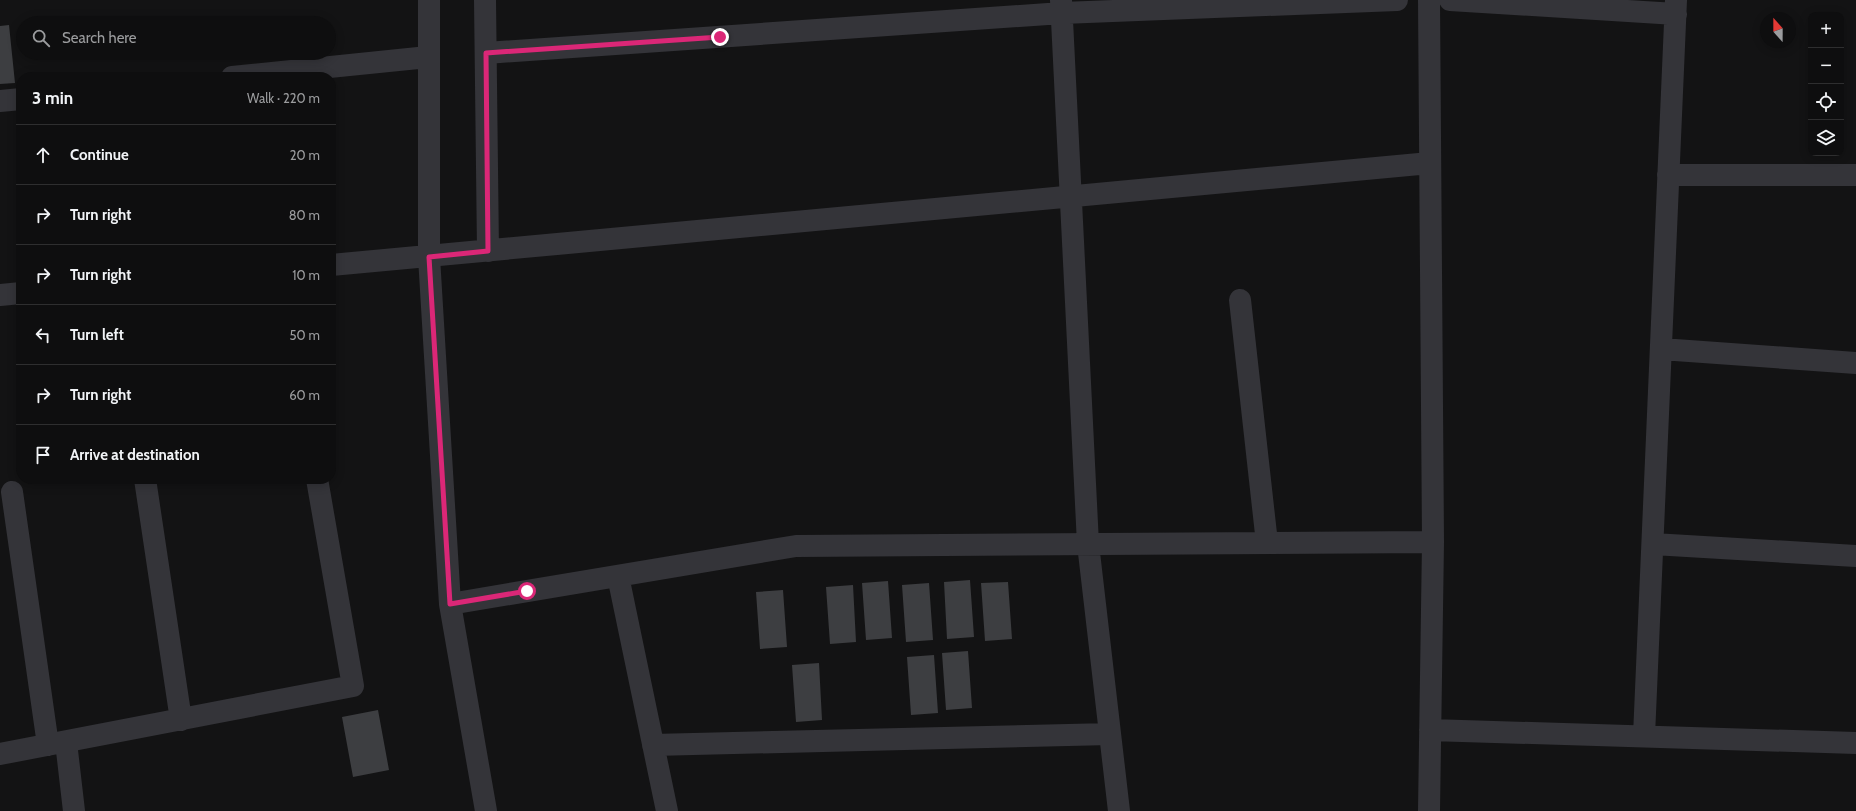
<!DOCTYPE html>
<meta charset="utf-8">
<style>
body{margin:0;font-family:Cabin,sans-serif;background:#171718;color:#f1f3f6}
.controls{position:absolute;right:12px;top:12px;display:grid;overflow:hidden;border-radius:8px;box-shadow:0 2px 10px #0003}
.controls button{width:36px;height:36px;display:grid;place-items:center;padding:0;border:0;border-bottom:1px solid #2e2e2f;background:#0e0e0f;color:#f1f3f6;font:20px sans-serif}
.compass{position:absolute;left:1760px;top:12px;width:36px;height:36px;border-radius:50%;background:#0e0e0f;box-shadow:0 2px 10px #0003;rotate:339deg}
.stop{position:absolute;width:12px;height:12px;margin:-9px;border:3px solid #db2777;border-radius:50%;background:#fff}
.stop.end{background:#db2777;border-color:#fff;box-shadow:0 1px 4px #0008}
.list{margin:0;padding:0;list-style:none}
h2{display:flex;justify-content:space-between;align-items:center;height:52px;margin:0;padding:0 16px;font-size:17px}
h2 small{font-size:13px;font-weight:400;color:#9b9c9e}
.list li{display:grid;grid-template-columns:26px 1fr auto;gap:12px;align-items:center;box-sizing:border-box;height:60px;padding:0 16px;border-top:1px solid #2e2e2f}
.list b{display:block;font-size:15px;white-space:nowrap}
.list em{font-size:13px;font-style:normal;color:#9b9c9e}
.icon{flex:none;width:22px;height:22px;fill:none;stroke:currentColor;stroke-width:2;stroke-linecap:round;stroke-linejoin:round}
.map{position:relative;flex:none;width:1856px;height:811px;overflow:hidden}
.search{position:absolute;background:#0e0e0f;box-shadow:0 2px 10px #0003;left:16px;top:16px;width:320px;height:44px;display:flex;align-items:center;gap:10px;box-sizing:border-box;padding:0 14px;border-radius:22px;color:#9b9c9e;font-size:15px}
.panel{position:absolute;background:#0e0e0f;box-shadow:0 2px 10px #0003;left:16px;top:72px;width:320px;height:412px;border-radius:16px}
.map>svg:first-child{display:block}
</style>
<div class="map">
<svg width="1856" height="811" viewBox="0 0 1856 811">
<rect width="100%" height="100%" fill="#131314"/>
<!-- building -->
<path fill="#3d3e41" d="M9,25L15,83L0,84V26Z
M970,580L974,637L947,639L944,582Z
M888,581L892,638L866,640L862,583Z
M1008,582L1012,639L985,641L981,583Z
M929,583L933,640L906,642L902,585Z
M853,585L856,642L830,644L826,587Z
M783,590L787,647L760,649L756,592Z
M968,651L972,708L946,710L942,653Z
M934,655L938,713L911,715L907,657Z
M819,663L822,720L796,722L792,665Z
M378,710L389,770L353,777L342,717Z"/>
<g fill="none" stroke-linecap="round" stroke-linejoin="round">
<!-- minor -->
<path stroke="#343439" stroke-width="22" d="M429,0V257L450,604L486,811
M485,0L488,251
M1061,0L1088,544L1119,811
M1429,0L1433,542L1429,811
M1450,0L1676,14
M486,53L1062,13L1397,0
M232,77L428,57
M0,101L21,99
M1668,175H1856
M331,265L1430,163
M0,295L21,293
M1240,300L1267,543
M1661,349L1856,363
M145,479L181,720
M12,492L48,745
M1653,544L1856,556
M618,576L667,811
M450,604L796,546L1433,542
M1430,730L1856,743
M1644,736L1676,0
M66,742L74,811
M653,745L1110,734
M0,754L353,686L317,479"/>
</g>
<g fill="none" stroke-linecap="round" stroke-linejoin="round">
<!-- route -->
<path stroke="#db2777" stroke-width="5" d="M527,591L450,604L429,257L488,251L486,53L720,37"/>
</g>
</svg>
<div class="controls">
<button>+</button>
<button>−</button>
<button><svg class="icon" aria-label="locate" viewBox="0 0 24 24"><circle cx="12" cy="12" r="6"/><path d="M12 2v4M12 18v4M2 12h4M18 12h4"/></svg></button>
<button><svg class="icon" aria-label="layers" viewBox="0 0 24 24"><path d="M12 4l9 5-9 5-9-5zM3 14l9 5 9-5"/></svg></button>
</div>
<svg class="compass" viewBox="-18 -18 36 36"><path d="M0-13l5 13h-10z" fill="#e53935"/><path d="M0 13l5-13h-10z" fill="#9b9c9e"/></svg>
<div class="stop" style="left:527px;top:591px"></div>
<div class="stop end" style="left:720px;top:37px"></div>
<div class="search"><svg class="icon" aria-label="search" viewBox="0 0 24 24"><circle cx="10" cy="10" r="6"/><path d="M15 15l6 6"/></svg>Search here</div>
<section class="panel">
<h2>3 min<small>Walk · 220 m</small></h2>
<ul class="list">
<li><svg class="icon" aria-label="ahead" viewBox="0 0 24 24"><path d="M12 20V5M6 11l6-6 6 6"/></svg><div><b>Continue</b></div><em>20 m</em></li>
<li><svg class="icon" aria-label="right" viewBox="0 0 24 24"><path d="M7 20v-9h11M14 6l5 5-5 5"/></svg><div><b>Turn right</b></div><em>80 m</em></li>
<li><svg class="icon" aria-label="right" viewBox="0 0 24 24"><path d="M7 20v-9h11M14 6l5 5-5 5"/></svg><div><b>Turn right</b></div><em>10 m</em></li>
<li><svg class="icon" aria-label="left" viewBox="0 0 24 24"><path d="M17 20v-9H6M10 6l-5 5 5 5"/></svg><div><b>Turn left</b></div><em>50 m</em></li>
<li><svg class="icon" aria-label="right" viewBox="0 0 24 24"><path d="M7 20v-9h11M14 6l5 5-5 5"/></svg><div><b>Turn right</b></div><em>60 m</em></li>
<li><svg class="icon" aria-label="arrive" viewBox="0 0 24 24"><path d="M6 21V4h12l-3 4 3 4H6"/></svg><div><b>Arrive at destination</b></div></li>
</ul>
</section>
</div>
